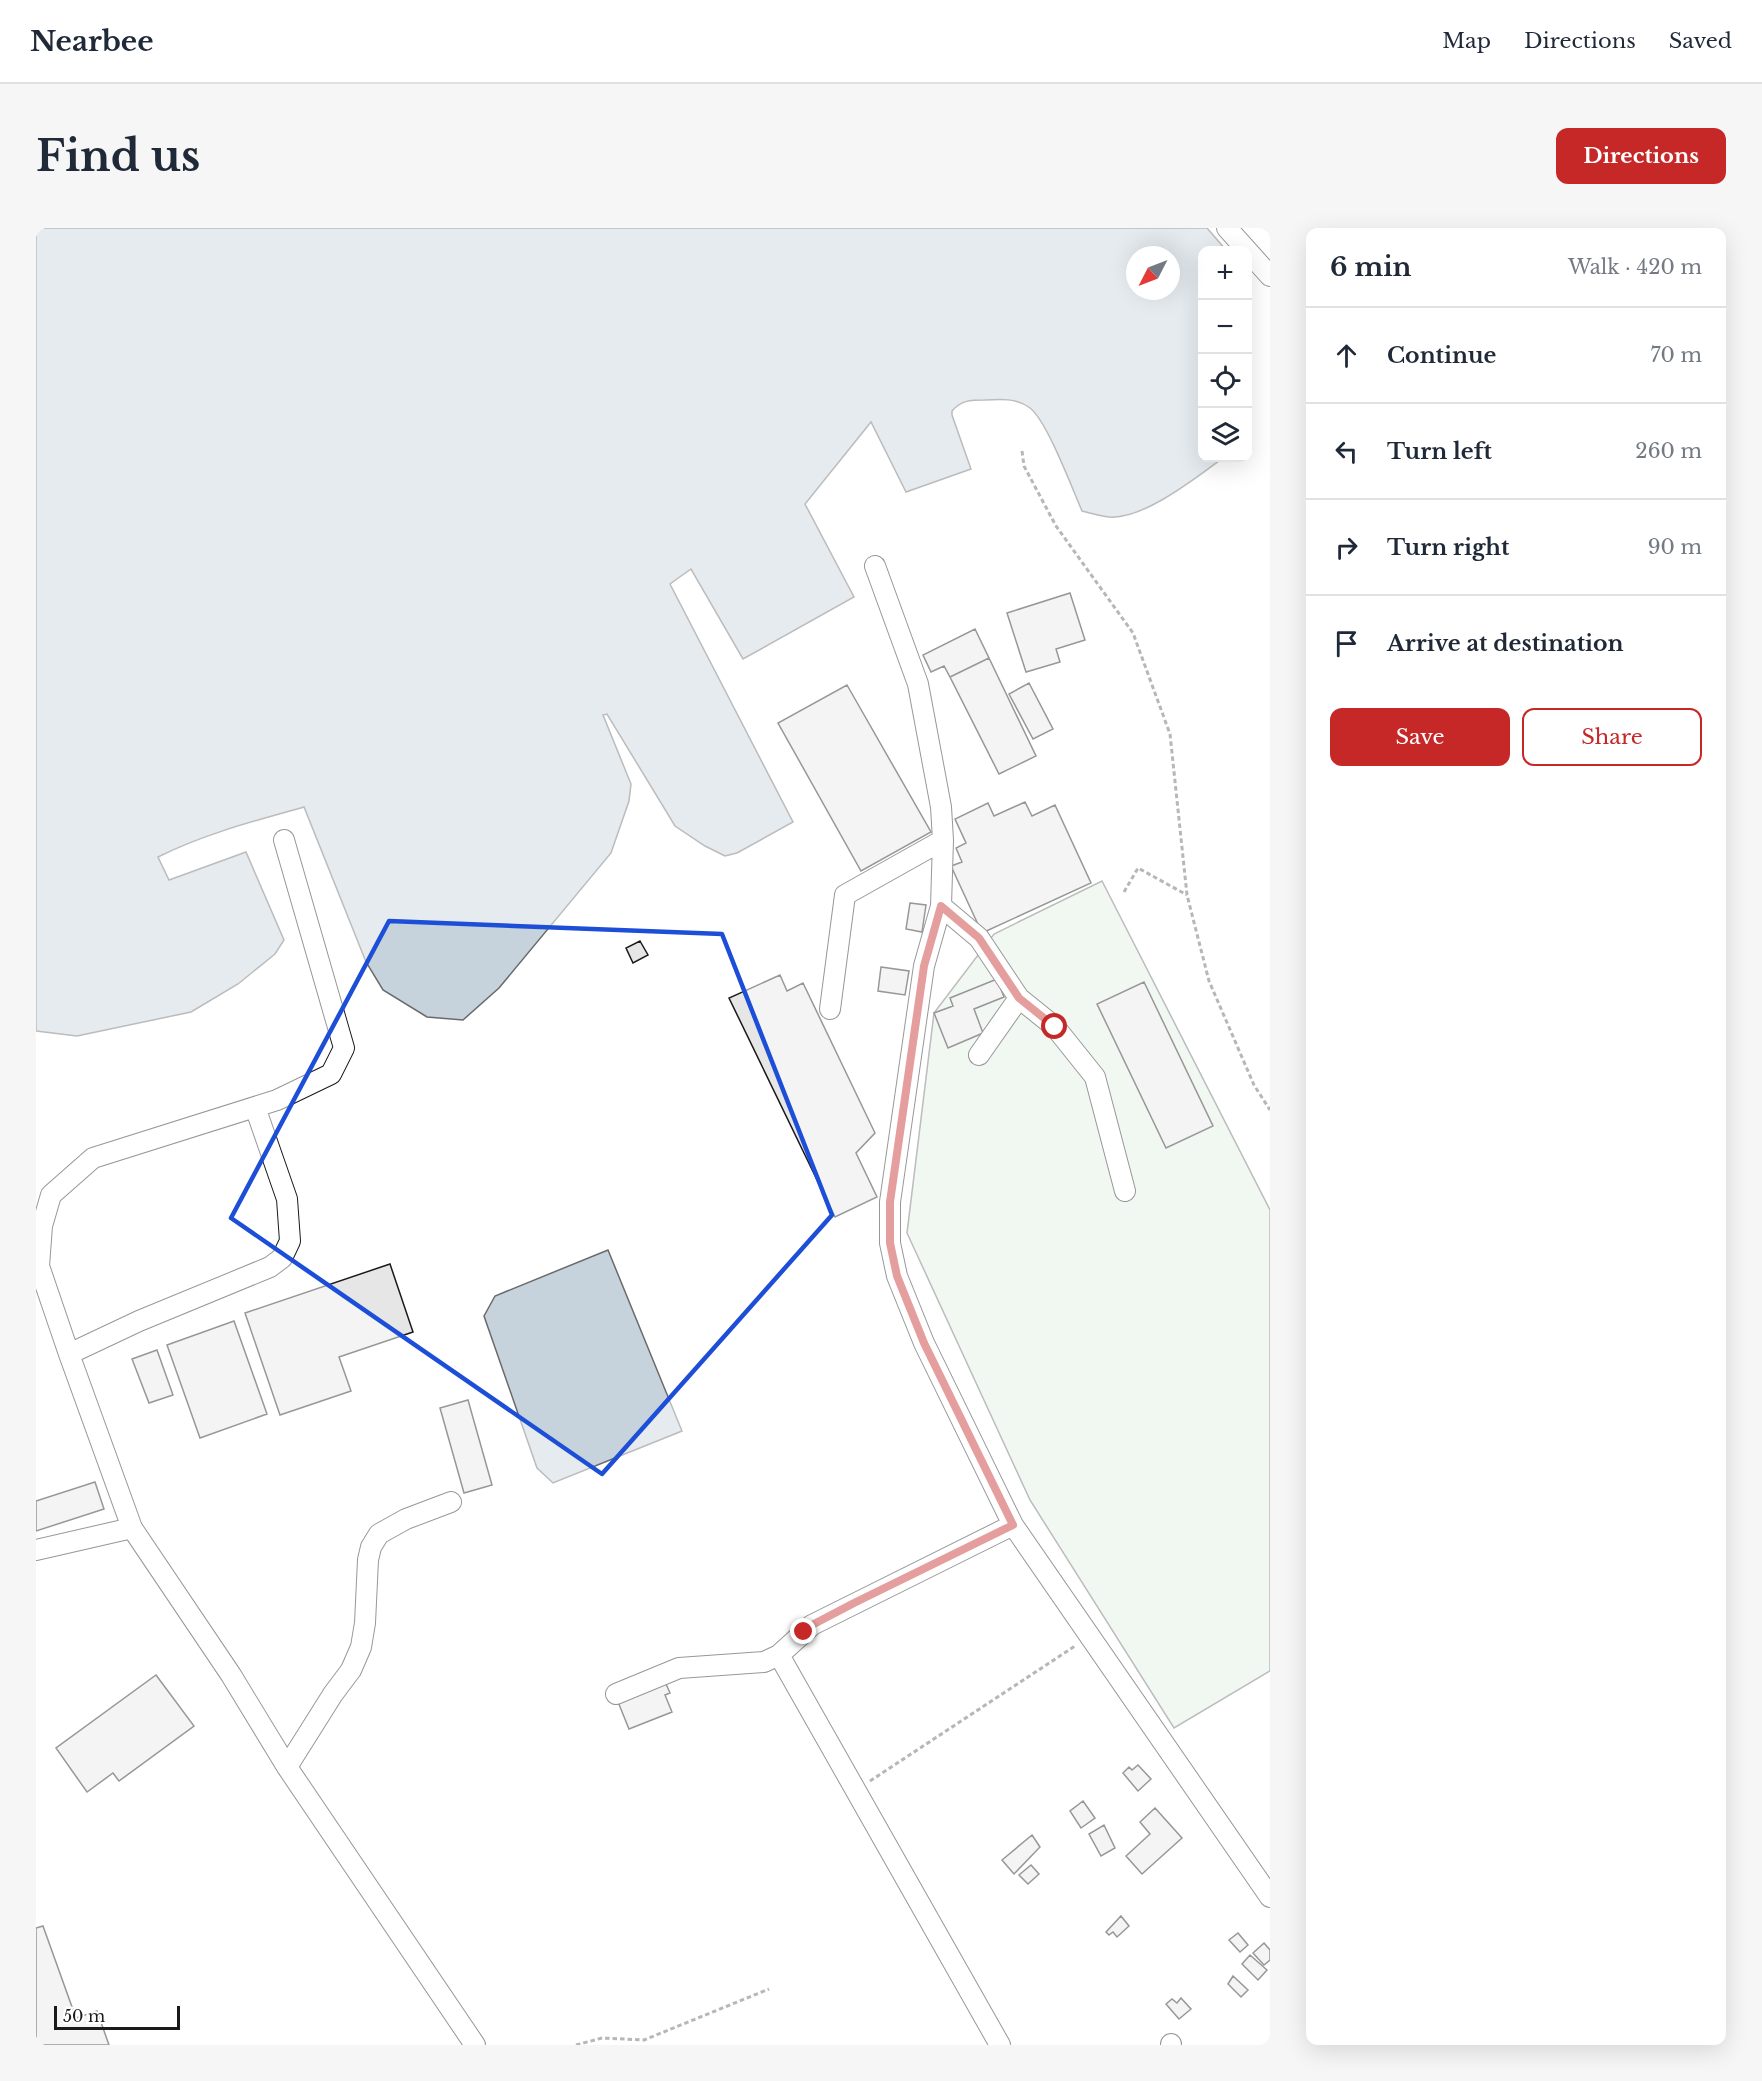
<!DOCTYPE html>
<meta charset="utf-8">
<style>
body{margin:0;font-family:"Libre Baskerville",serif;background:#f6f6f7;color:#1f2937}
.controls{position:absolute;right:18px;top:18px;display:grid;overflow:hidden;border-radius:12px;box-shadow:0 6px 24px #0002}
.controls button{width:54px;height:54px;display:grid;place-items:center;padding:0;border:0;border-bottom:2px solid #e0e1e3;background:#fff;color:#1f2937;font:30px sans-serif}
.compass{position:absolute;left:1090px;top:18px;width:54px;height:54px;border-radius:50%;background:#fff;box-shadow:0 6px 24px #0002;rotate:228deg}
.scale{position:absolute;left:18px;bottom:15px;width:126px;box-sizing:border-box;padding-left:6px;border:3px solid #1a1a1a;border-top:0;font-size:16px;line-height:21px;white-space:nowrap;color:#1a1a1a;-webkit-text-stroke:4px #fff;paint-order:stroke}
.stop{position:absolute;width:18px;height:18px;margin:-14px;border:4px solid #c62828;border-radius:50%;background:#fff}
.stop.end{background:#c62828;border-color:#fff;box-shadow:0 2px 6px #0008}
.list{margin:0;padding:0;list-style:none}
h2{display:flex;justify-content:space-between;align-items:center;height:78px;margin:0;padding:0 24px;font-size:26px}
h2 small{font-size:20px;font-weight:400;color:#747a83}
.list li{display:grid;grid-template-columns:39px 1fr auto;gap:18px;align-items:center;box-sizing:border-box;height:96px;padding:0 24px;border-top:2px solid #e0e1e3}
.list b{display:block;font-size:22px;white-space:nowrap}
.list em{font-size:20px;font-style:normal;color:#747a83}
.actions{display:flex;gap:12px;padding:18px 24px}
.actions a{flex:1;padding:14px 0;border:2px solid #c62828;border-radius:12px;text-align:center;font-size:21px;color:#c62828}
.actions .main{background:#c62828;color:#fff}
.icon{flex:none;width:33px;height:33px;fill:none;stroke:currentColor;stroke-width:2;stroke-linecap:round;stroke-linejoin:round}
.map{position:relative;flex:none;width:1234px;height:1817px;overflow:hidden;border-radius:12px}
header{display:flex;align-items:center;gap:36px;box-sizing:border-box;height:84px;padding:0 30px;background:#fff;border-bottom:2px solid #e0e1e3}
header strong{font-size:28px}
nav{display:flex;gap:33px;margin-inline-start:auto;font-size:21px}
.intro{display:flex;align-items:center;justify-content:space-between;box-sizing:border-box;height:144px;padding:0 36px}
h1{margin:0;font-size:42px}
.button{padding:15px 27px;border-radius:12px;background:#c62828;color:#fff;font-size:21px;font-weight:700}
main{display:flex;gap:36px;padding:0 36px}
aside{flex:1;background:#fff;border-radius:12px;box-shadow:0 6px 24px #0002}
.map>svg:first-child{display:block}
</style>
<header>
<strong>Nearbee</strong>
<nav><a>Map</a><a>Directions</a><a>Saved</a></nav>
</header>
<div class="intro"><h1>Find us</h1><a class="button">Directions</a></div>
<main>
<div class="map">
<svg width="1234" height="1817" viewBox="0 0 1234 1817">
<rect width="100%" height="100%" fill="#fff"/>
<!-- green -->
<path fill="#e0efe3" stroke="#6a6a6a" stroke-width="1.5" d="M1066,653L1234,982V1443L1138,1500L994,1272L871,1005L898,785L958,706Z"/>
<!-- water -->
<path fill="#c6d2dc" stroke="#6a6a6a" stroke-width="1.5" fill-rule="evenodd" d="M0,0H1171L1190,22H1166V230H1187C1161,249 1107,292 1073,289C1064,288 1055,285 1046,283C1036,260 1011,193 994,180C981,170 964,171 949,172C935,172 925,172 916,183V187L935,241L870,264L835,194L769,276L818,369L707,431L655,341L634,356L757,594L701,625L689,628L669,618L639,598L571,486L567,487L595,556L593,573L575,625L463,760L427,792L391,789L347,762L330,734L268,579C218,593 168,606 122,629L133,652L210,624L248,712L239,726L202,756L155,784L41,808L0,803ZM1099,27H1135V63H1099Z
M572,1022L646,1203L517,1255L501,1240L448,1088L459,1068Z"/>
<!-- building -->
<path fill="#e6e6e6" stroke="#1a1a1a" stroke-width="1.5" d="M1034,365L1049,412L1020,421L1024,434L990,444L971,385Z
M939,401L953,430L914,449L908,438L895,444L887,427Z
M953,430L1000,528L963,546L914,449Z
M993,455L1017,501L997,511L973,466Z
M811,457L895,604L825,643L742,495Z
M989,574L996,588L1019,577L1055,655L946,705L915,638L926,634L920,620L930,615L919,591L952,575L958,588Z
M874,675L890,677L886,704L870,701Z
M604,713L612,727L597,735L590,720Z
M845,739L873,743L869,767L842,763Z
M744,747L751,763L767,755L839,905L820,925L841,969L799,989L693,770Z
M961,751L968,769L938,781L947,805L912,820L898,785L917,778L914,770Z
M1108,754L1177,898L1130,920L1061,776Z
M354,1036L377,1104L303,1129L315,1163L244,1187L209,1085Z
M198,1093L231,1186L164,1210L131,1117Z
M121,1122L137,1167L113,1175L96,1131Z
M432,1172L456,1257L428,1265L404,1180Z
M59,1254L68,1281L0,1303V1273Z
M120,1447L158,1498L83,1553L77,1545L51,1564L20,1520Z
M627,1449L634,1465L629,1467L636,1484L593,1501L580,1469Z
M1102,1537L1115,1551L1102,1563L1087,1545L1093,1539L1096,1542Z
M1047,1573L1059,1590L1045,1600L1034,1583Z
M1119,1580L1146,1610L1106,1646L1090,1628L1114,1606L1104,1594Z
M1068,1597L1079,1620L1065,1628L1053,1606Z
M996,1607L1004,1619L978,1646L966,1632Z
M995,1637L1003,1646L992,1656L983,1647Z
M1085,1688L1093,1698L1081,1709L1077,1704L1073,1707L1070,1704Z
M7,1698L40,1790L61,1783L73,1817H0V1700Z
M1202,1705L1212,1717L1204,1724L1193,1712Z
M1228,1715L1234,1722V1732L1228,1737L1217,1725Z
M1214,1727L1231,1742L1222,1752L1206,1736Z
M1197,1748L1212,1762L1205,1769L1192,1756Z
M1145,1770L1155,1781L1143,1791L1130,1776L1136,1771L1141,1775Z"/>
<g fill="none" stroke-linecap="round" stroke-linejoin="round">
<!-- minor casing -->
<g stroke="#1a1a1a" stroke-width="22">
<path id="minor" d="M1191,0L1234,48
M839,338L882,456L905,579L907,612L905,678L888,738L854,974V1015L861,1048L888,1115L977,1297L1234,1669
M248,612L308,820L295,846L241,872L57,930L15,967L6,998L3,1038L33,1126L96,1300L195,1447L251,1539L439,1817
M905,678L943,710L983,770L943,827
M983,770L1019,799L1059,849L1089,963
M794,781L809,667L907,612
M33,1126L103,1093L234,1039L246,1030L254,1013L251,971L219,879
M0,1322L96,1300
M743,1427L964,1817
M580,1466L643,1440L728,1434L743,1427L776,1397L977,1297
M251,1539L297,1466L315,1442L325,1419L329,1395L332,1332L335,1319L343,1306L370,1291L415,1274
M1135,1816V1817"/>
</g>
<!-- path -->
<path stroke="#5f5f5f" stroke-width="3" stroke-dasharray="4.5 3" stroke-linecap="butt" d="M986,223L988,238L1020,298L1097,405L1134,506L1151,667L1173,753L1218,857L1234,882
M1088,664L1102,640L1151,667
M834,1553L1039,1418
M540,1817L566,1810L608,1812L733,1761"/>
<!-- minor -->
<use href="#minor" stroke="#fff" stroke-width="20"/>
</g>
<g fill="none" stroke-linecap="round" stroke-linejoin="round">
<!-- route -->
<path stroke="#c62828" stroke-width="8" d="M768,1404L776,1397L818,1375L977,1297L888,1115L861,1048L854,1015V974L888,738L905,678L943,710L983,770L1019,799"/>
</g>
<!-- marked area -->
<path d="M0 0H1234V1817H0ZM353,693L686,706L796,987L566,1246L195,990Z" fill="#fff" fill-opacity=".55" fill-rule="evenodd"/>
<path fill="none" stroke="#1d4ed8" stroke-width="4.5" stroke-linejoin="round" d="M353,693L686,706L796,987L566,1246L195,990Z"/>
</svg>
<div class="controls">
<button>+</button>
<button>−</button>
<button><svg class="icon" aria-label="locate" viewBox="0 0 24 24"><circle cx="12" cy="12" r="6"/><path d="M12 2v4M12 18v4M2 12h4M18 12h4"/></svg></button>
<button><svg class="icon" aria-label="layers" viewBox="0 0 24 24"><path d="M12 4l9 5-9 5-9-5zM3 14l9 5 9-5"/></svg></button>
</div>
<svg class="compass" viewBox="-18 -18 36 36"><path d="M0-13l5 13h-10z" fill="#e53935"/><path d="M0 13l5-13h-10z" fill="#747a83"/></svg>
<div class="scale">50 m</div>
<div class="stop" style="left:1019px;top:799px"></div>
<div class="stop end" style="left:768px;top:1404px"></div>
</div>
<aside>
<h2>6 min<small>Walk · 420 m</small></h2>
<ul class="list">
<li><svg class="icon" aria-label="ahead" viewBox="0 0 24 24"><path d="M12 20V5M6 11l6-6 6 6"/></svg><div><b>Continue</b></div><em>70 m</em></li>
<li><svg class="icon" aria-label="left" viewBox="0 0 24 24"><path d="M17 20v-9H6M10 6l-5 5 5 5"/></svg><div><b>Turn left</b></div><em>260 m</em></li>
<li><svg class="icon" aria-label="right" viewBox="0 0 24 24"><path d="M7 20v-9h11M14 6l5 5-5 5"/></svg><div><b>Turn right</b></div><em>90 m</em></li>
<li><svg class="icon" aria-label="arrive" viewBox="0 0 24 24"><path d="M6 21V4h12l-3 4 3 4H6"/></svg><div><b>Arrive at destination</b></div></li>
</ul>
<div class="actions"><a class="main">Save</a><a>Share</a></div>
</aside>
</main>
